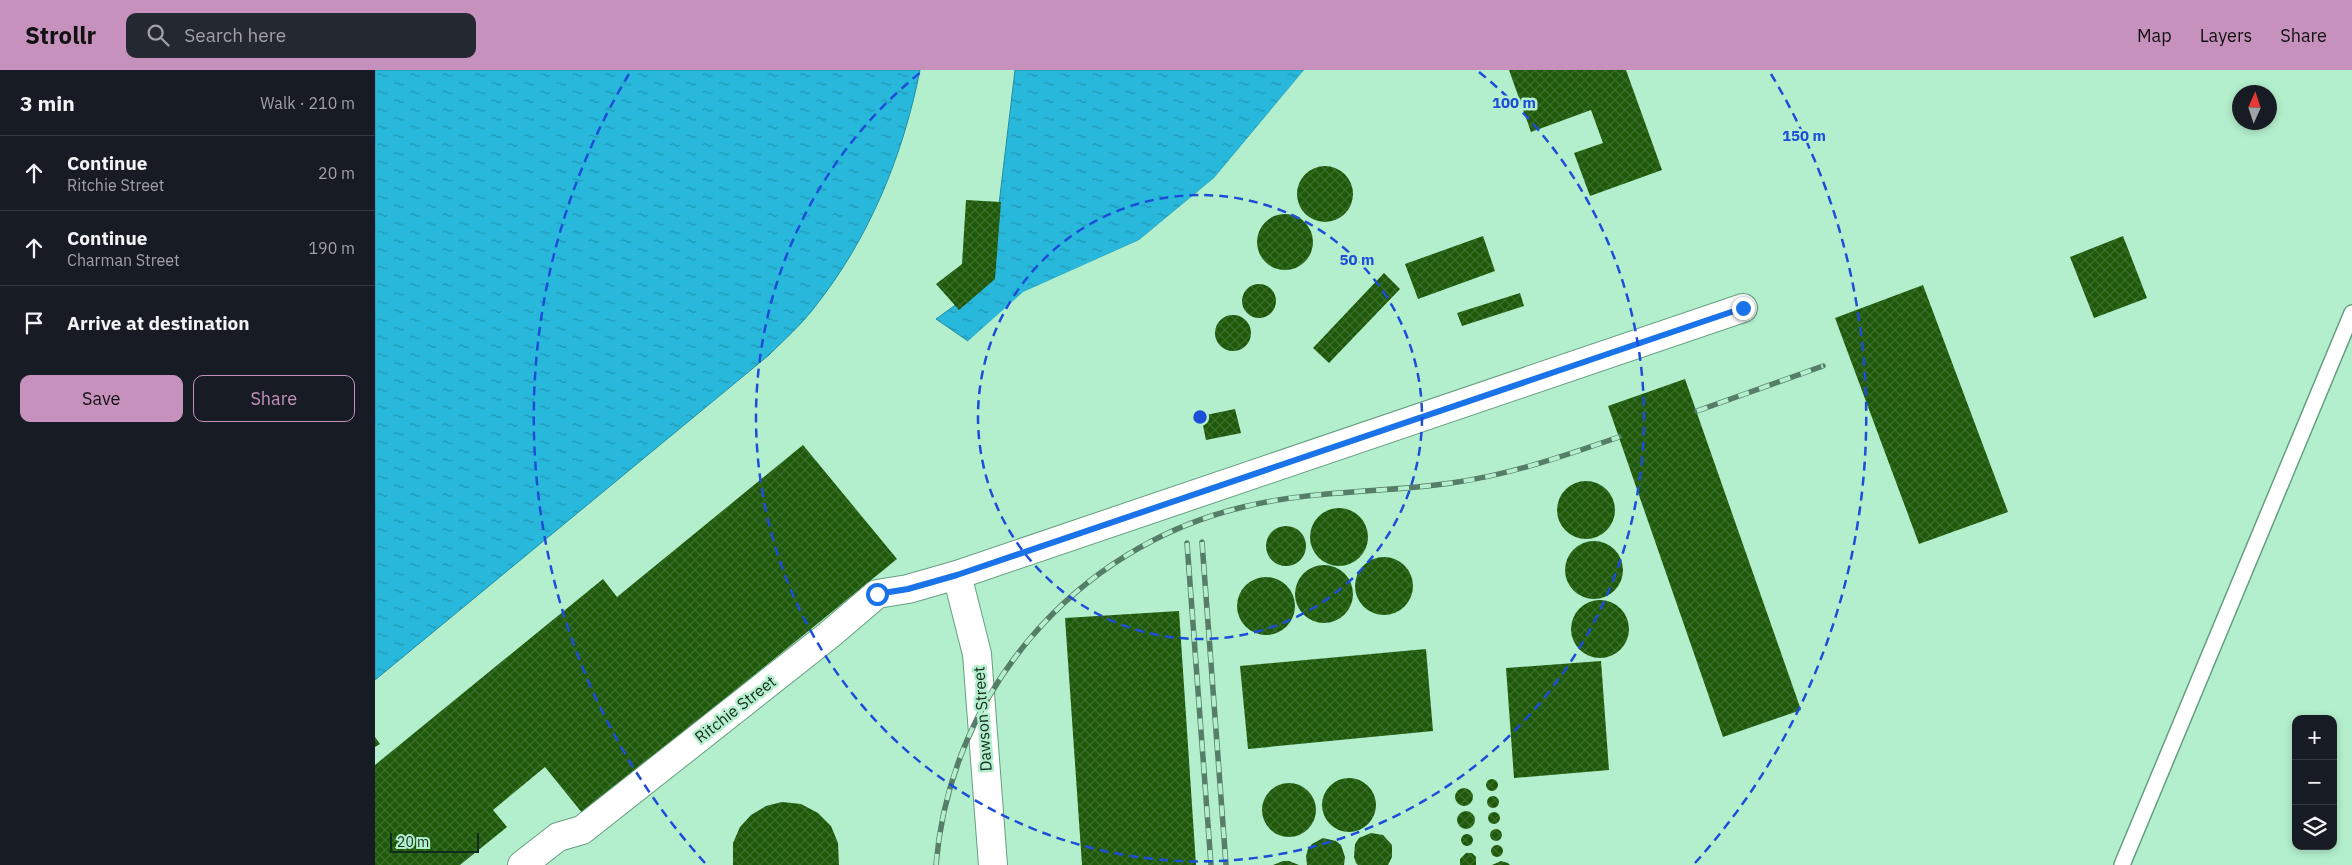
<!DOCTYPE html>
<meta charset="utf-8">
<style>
body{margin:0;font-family:"IBM Plex Sans",sans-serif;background:#242831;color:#f1f3f6}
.controls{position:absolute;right:15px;bottom:15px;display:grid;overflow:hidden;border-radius:10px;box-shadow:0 2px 8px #0003}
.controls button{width:45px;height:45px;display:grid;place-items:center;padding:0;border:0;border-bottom:1px solid #363941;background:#171b24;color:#f1f3f6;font:25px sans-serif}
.compass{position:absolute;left:1857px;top:15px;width:45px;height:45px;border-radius:50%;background:#171b24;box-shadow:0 2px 8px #0003;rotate:3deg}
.scale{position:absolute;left:15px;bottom:12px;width:89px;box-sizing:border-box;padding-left:5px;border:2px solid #132b1f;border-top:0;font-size:14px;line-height:18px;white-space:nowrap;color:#132b1f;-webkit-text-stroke:4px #b3efcd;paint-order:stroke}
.stop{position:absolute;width:15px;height:15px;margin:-11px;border:4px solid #1a73e8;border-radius:50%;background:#fff}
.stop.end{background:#1a73e8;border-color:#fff;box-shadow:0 1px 5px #0008}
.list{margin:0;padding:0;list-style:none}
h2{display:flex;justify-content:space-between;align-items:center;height:65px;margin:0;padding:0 20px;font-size:21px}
h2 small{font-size:16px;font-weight:400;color:#9ea1a6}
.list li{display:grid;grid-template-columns:32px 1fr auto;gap:15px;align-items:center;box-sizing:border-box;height:75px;padding:0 20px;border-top:1px solid #363941}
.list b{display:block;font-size:19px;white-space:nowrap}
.list p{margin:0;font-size:16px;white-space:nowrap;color:#9ea1a6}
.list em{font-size:16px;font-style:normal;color:#9ea1a6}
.actions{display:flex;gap:10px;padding:15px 20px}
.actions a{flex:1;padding:11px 0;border:1px solid #c691bc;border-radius:10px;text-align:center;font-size:18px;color:#c691bc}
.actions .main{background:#c691bc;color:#111}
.icon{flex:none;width:28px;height:28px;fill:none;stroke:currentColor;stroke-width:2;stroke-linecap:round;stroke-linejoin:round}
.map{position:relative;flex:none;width:1977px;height:795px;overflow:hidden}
header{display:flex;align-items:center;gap:30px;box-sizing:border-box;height:70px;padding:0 25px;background:#c691bc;color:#111}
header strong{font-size:24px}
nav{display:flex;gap:28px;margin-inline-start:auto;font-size:18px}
.search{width:350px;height:45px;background:#242831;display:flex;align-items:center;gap:12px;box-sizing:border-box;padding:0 18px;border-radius:10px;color:#9ea1a6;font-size:19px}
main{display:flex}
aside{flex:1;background:#171b24}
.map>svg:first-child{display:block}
</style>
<header>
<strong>Strollr</strong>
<div class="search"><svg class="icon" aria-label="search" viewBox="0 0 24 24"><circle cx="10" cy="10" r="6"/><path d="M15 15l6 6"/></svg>Search here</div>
<nav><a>Map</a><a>Layers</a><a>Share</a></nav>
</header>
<main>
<aside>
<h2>3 min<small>Walk · 210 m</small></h2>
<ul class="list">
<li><svg class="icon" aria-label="ahead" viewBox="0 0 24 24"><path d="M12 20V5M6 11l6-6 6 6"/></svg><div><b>Continue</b><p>Ritchie Street</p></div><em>20 m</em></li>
<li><svg class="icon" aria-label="ahead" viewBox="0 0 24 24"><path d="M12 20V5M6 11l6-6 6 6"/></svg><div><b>Continue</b><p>Charman Street</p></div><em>190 m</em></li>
<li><svg class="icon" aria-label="arrive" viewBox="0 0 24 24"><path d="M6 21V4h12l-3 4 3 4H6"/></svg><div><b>Arrive at destination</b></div></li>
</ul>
<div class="actions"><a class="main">Save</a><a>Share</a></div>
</aside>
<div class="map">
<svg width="1977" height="795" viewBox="0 0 1977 795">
<defs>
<pattern id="water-ripples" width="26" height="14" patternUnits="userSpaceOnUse" patternTransform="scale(1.25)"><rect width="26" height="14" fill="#28b8dc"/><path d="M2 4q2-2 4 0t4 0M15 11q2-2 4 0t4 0" fill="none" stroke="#2196b2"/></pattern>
<pattern id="building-cross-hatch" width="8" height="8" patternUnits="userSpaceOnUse" patternTransform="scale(1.25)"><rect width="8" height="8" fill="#1d5909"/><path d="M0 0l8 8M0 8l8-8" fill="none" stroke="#3c6d2d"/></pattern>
</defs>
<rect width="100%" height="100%" fill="#b3efcd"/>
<!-- water -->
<path fill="url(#water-ripples)" stroke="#228ea3" d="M0,0H545C528,86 494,169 439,238C426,255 409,270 394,285L0,610Z
M640,0H929L839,108L764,170L649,222L593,271L561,249L615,210Z"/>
<!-- pier -->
<path fill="#b3efcd" d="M929,0H932L840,110L766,172L650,224L595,273L593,271L648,222L764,170L839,108Z"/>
<!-- building -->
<path fill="url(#building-cross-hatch)" d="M1134,0H1251L1287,100L1215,126L1199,83L1228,73L1216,40L1156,62Z
M922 124a28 28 0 1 1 56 0a28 28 0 1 1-56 0Z
M591,130L626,132L620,209L584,240L561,214L587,194Z
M882 172a28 28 0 1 1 56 0a28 28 0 1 1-56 0Z
M1108,166L1120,201L1043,229L1030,194Z
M1748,166L1772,228L1719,248L1695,187Z
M1009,203L1025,219L954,293L938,278Z
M867 231a17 17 0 1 1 34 0a17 17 0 1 1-34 0Z
M1548,215L1633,442L1544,474L1460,248Z
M1145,223L1149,236L1087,256L1082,243Z
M840 263a18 18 0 1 1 36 0a18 18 0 1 1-36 0Z
M1310,309L1426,640L1348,667L1233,336Z
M860,339L866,363L831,370L826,346Z
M428,375L522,489L208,744L170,697L118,740L132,757L85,795H0V695L228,509L242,527Z
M1182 440a29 29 0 1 1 58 0a29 29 0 1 1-58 0Z
M935 467a29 29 0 1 1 58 0a29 29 0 1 1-58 0Z
M891 476a20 20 0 1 1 40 0a20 20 0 1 1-40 0Z
M1190 500a29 29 0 1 1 58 0a29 29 0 1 1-58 0Z
M980 516a29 29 0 1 1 58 0a29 29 0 1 1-58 0Z
M920 524a29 29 0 1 1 58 0a29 29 0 1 1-58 0Z
M862 536a29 29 0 1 1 58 0a29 29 0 1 1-58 0Z
M1196 559a29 29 0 1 1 58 0a29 29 0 1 1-58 0Z
M804,541L821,795H707L690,548Z
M1051,579L1058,661L873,679L865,596Z
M1226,591L1234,700L1139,708L1131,598Z
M0,667L5,674L0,677Z
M947 735a27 27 0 1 1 54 0a27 27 0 1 1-54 0Z
M1111 715a6 6 0 1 1 12 0a6 6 0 1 1-12 0Z
M887 740a27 27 0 1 1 54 0a27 27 0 1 1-54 0Z
M1080 727a9 9 0 1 1 18 0a9 9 0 1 1-18 0Z
M1112 732a6 6 0 1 1 12 0a6 6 0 1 1-12 0Z
M407,732L426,734L443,743L456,756L463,773L464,795H358V773L365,757L376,745L391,736Z
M1082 750a9 9 0 1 1 18 0a9 9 0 1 1-18 0Z
M1113 748a6 6 0 1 1 12 0a6 6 0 1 1-12 0Z
M1115 765a6 6 0 1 1 12 0a6 6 0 1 1-12 0Z
M996,763L1008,765L1017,775V787L1013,795H983L981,793L979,787L980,774L984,768Z
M1086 770a6 6 0 1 1 12 0a6 6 0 1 1-12 0Z
M948,768L961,771L966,775L970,787L969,795H932L931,786L933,779L937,774Z
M1116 781a6 6 0 1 1 12 0a6 6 0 1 1-12 0Z
M1091,783H1097L1101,787V795H1085V789Z
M908,791H914L924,795H898Z
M1126,791L1133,793L1135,795H1117Z"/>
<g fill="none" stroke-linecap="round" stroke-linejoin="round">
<!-- lane casing -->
<g stroke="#669f80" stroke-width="18">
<path id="lane" d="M1747,795L1977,243"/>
</g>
<!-- street casing -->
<g stroke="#669f80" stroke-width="30">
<path id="street" d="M582,505L602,584L618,795
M147,795L183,767L207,760L454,565L502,524L533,519L582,505L1368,238"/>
</g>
<!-- lane -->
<use href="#lane" stroke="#fff" stroke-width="15"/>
<!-- street -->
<use href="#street" stroke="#fff" stroke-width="28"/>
<!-- rail casing -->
<g stroke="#567d67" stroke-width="5.5">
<path id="rail" d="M1322,341L1448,296
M827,472L851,795
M812,473L836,795
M561,795C575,623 700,477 868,437C937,420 1007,423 1076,413C1134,405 1189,386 1244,367"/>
</g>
<!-- rail -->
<use href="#rail" stroke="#b3efcd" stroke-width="4" stroke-dasharray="11" stroke-linecap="butt"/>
</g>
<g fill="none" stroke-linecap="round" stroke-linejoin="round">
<!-- route -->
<path stroke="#1a73e8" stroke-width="6" d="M502,524L533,519L582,505L1368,238"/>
</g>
<!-- distance rings -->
<g fill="none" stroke="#1d4ed8" stroke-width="2.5" stroke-dasharray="9 6">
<circle cx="825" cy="347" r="222"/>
<path d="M1104 2A444 444 0 1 1 546 2"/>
<path d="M330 793A666 666 0 0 1 254 4M1396 4A666 666 0 0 1 1320 793"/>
</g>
<g text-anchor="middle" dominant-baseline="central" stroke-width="5" stroke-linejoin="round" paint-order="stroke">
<!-- street labels -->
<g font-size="16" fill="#132b1f" stroke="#b3efcd">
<text transform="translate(360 639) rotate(-38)">Ritchie Street</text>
<text transform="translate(607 649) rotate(-94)">Dawson Street</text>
</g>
</g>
<circle cx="825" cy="347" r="8" fill="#1d4ed8" stroke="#b3efcd" stroke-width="2.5"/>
<g font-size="15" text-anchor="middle" font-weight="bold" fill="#1d4ed8" stroke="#b3efcd" stroke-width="5" stroke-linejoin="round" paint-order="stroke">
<text x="1139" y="38">100 m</text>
<text x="1429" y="71">150 m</text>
<text x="982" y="195">50 m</text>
</g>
</svg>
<div class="controls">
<button>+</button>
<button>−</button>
<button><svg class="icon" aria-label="layers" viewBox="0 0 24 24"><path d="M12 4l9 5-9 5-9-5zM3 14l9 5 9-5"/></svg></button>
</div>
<svg class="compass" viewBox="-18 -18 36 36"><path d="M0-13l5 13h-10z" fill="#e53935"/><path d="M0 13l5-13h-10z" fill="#9ea1a6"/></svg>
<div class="scale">20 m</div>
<div class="stop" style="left:502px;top:524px"></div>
<div class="stop end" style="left:1368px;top:238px"></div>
</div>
</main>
